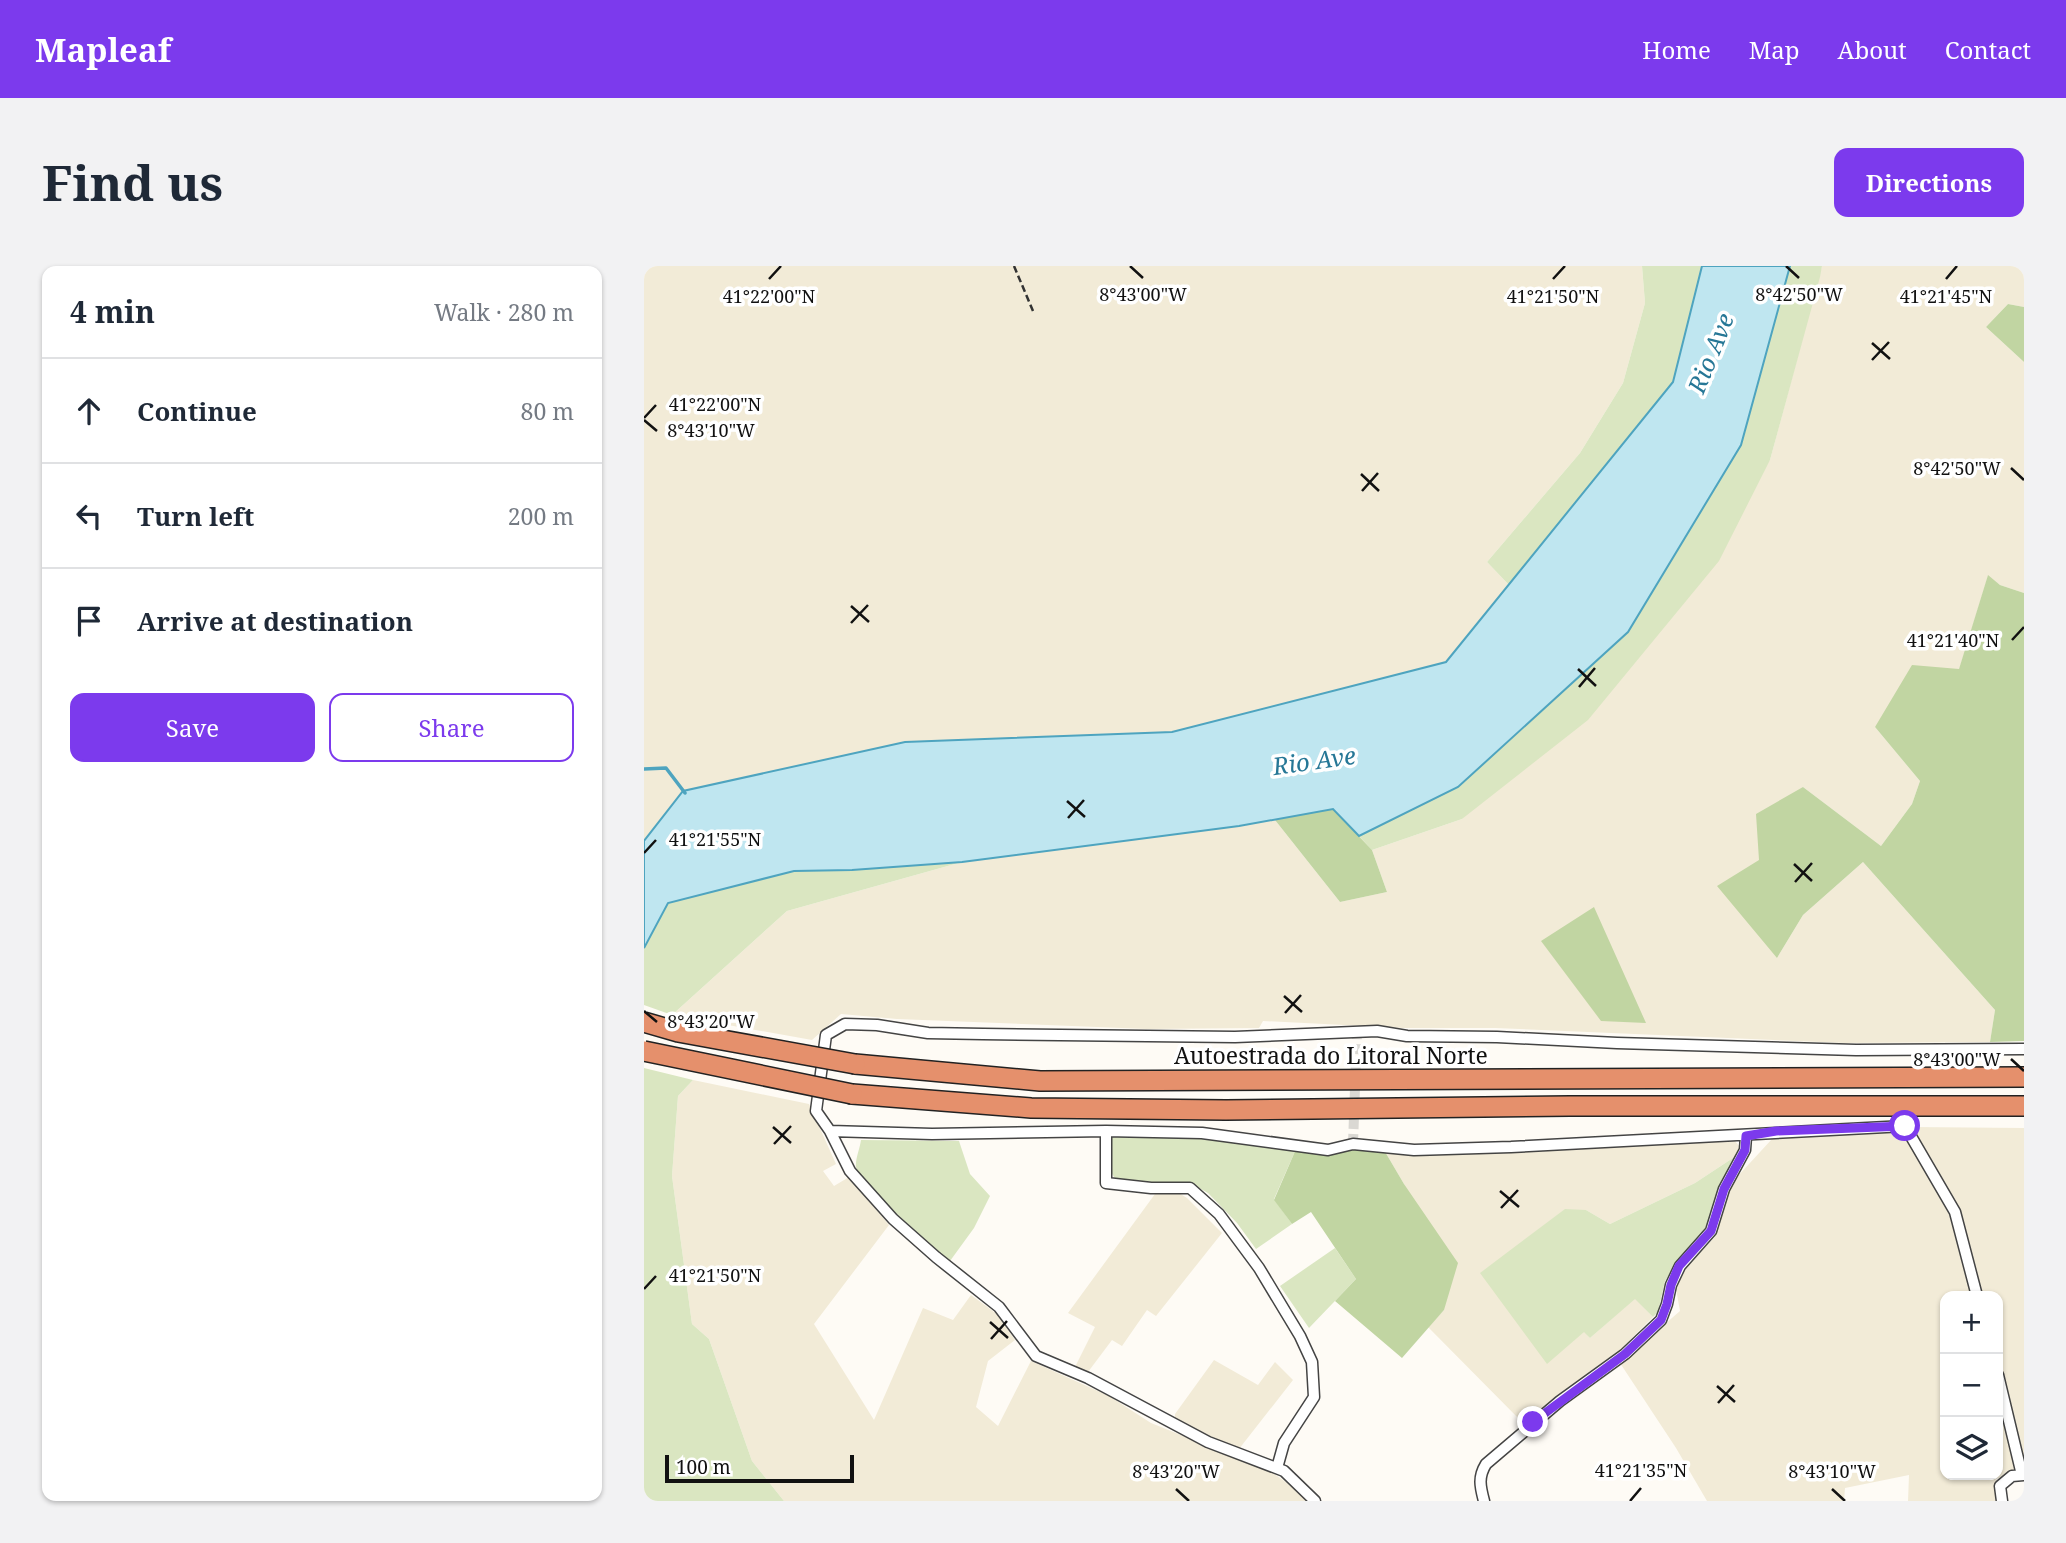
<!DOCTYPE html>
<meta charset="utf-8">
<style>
body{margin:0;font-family:"Noto Serif",serif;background:#f2f2f3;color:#1f2937}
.controls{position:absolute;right:21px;bottom:21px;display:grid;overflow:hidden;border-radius:14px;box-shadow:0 2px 5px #0004}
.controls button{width:63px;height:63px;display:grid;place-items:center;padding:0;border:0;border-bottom:2px solid #e0e1e3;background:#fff;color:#1f2937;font:35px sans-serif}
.scale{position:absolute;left:21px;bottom:18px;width:189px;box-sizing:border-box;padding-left:7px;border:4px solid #111;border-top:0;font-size:19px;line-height:24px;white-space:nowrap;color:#111;-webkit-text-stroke:5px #fff;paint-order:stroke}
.stop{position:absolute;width:21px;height:21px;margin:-16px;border:5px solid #7c3aed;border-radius:50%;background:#fff}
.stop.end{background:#7c3aed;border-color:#fff;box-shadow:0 2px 7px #0008}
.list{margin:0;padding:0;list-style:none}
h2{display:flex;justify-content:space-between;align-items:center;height:91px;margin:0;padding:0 28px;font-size:30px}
h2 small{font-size:23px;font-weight:400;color:#747a83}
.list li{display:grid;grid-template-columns:46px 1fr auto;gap:21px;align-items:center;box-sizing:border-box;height:105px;padding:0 28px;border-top:2px solid #e0e1e3}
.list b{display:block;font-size:26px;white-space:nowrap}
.list em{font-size:23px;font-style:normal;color:#747a83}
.actions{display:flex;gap:14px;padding:21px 28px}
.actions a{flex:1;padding:16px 0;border:2px solid #7c3aed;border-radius:14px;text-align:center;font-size:24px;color:#7c3aed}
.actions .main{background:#7c3aed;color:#fff}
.icon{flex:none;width:38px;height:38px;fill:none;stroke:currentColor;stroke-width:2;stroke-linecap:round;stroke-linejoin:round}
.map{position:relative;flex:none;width:1380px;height:1235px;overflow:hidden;border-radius:14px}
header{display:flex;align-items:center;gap:42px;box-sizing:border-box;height:98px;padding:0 35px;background:#7c3aed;color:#fff}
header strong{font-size:33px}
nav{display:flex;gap:38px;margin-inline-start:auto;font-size:24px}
.intro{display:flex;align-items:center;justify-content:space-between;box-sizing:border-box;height:168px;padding:0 42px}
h1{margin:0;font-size:49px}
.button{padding:18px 32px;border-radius:14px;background:#7c3aed;color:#fff;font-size:24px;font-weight:700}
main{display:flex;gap:42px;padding:0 42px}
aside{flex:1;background:#fff;border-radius:14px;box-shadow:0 2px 5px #0004}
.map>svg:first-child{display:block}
</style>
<header>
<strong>Mapleaf</strong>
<nav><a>Home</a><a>Map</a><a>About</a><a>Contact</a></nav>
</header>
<div class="intro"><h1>Find us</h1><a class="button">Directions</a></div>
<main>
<aside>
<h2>4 min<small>Walk · 280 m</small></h2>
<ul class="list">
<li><svg class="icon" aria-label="ahead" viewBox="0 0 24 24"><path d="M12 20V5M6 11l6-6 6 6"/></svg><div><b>Continue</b></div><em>80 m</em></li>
<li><svg class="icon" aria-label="left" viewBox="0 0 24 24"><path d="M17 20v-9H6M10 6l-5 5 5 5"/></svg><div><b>Turn left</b></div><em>200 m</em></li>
<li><svg class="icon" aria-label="arrive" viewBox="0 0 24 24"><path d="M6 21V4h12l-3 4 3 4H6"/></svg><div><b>Arrive at destination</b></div></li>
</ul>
<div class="actions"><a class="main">Save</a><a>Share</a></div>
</aside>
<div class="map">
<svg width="1380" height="1235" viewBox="0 0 1380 1235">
<rect width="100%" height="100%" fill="#fefbf5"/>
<!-- farmland -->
<path fill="#f2ebd7" d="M0,0H998L1001,37L979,117L936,187L843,296L865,319L802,396L529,466L261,476L39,525L0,575Z
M1178,0H1380V41L1364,38L1342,61L1380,96V327L1356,319L1344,310L1315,404L1231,461L1276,515L1268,538L1237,580L1159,521L1133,692L1159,649L1219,596L1351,744L1346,776L1201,777L851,762H759L619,755L615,762L503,763L253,753L197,748L168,774L28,749L143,645L318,596L631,554L696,636L743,626L728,584L818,553L1126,194Z
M49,814L165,838L192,898L179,905L190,920L205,911L245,959L170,1058L230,1154L279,1042L309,1054L327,1029L353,1048L371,1074L344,1095L332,1141L354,1160L387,1095L465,1130L507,1157L626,1205L646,1219L663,1235H140L108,1195L65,1073L48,1058L28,910L34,830Z
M1269,861L1380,862V1197L1354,1095V1030H1337L1316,950Z
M1258,865L1305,948L1327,1030H1301V1209H1354V1131L1372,1201L1368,1207L1352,1213L1355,1235H1264L1265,1209L1201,1222L1200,1235H1063L1032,1182L976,1097L1036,1045L1032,1023L1041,1002L1071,971L1085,925L1093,911L1128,873Z
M1090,874L1096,881L1095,888L1051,917L966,958L942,944L941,1066L946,1072L991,1032L1009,1051L977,1083L880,1158L784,1061L800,1044L760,918L740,884Z
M535,927L543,932L578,967L512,1050L503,1044L478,1080L468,1074L444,1106L431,1101L451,1061L424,1047L511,928Z
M570,1094L614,1119L631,1096L649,1114L595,1183L531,1156V1148Z"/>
<!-- green -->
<path fill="#dae6c1" d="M998,0H1058L1029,116L865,319L843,296L936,187L979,117L1001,37Z
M1146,0H1178L1176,11L1126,194L1075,295L944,454L818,553L728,584L715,570L814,520L1096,179Z
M318,596L143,645L28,749L0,739V682L24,637L150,605L208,604Z
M0,802L49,814L34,830L28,910L48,1058L65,1073L108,1195L140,1235H0Z
M472,868L551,870L652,883L630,933L648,958L612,983L593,957L564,927L546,917L505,919L472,914L465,903L466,874Z
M217,874L315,875L326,908L346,930L330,962L306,995C290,981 215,918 212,901C211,894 216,882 217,874Z
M1095,888L1074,922L1067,950L1058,968L1032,998L1021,1015L1014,1046L1009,1051L991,1033L946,1072L940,1066L903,1098L836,1007L921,943L942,944L966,958L1051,917Z
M691,982L712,1013L665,1062L636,1020Z"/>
<!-- forest -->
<path fill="#c1d5a2" d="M1364,38L1380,41V96L1342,61Z
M1344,309L1356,319L1380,327V775L1346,776L1351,744L1219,596L1159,649L1133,692L1073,620L1115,594L1112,548L1159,521L1237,580L1268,538L1276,515L1231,461L1268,399L1315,403Z
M689,543L728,584L743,626L696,636L631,554Z
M950,641L1002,757L957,755L897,675Z
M706,882L740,884L760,918L814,997L800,1044L758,1092L691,1035L712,1013L667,946L648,958L630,934L652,883L682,890Z"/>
<!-- water -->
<path fill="#bfe6f0" stroke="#4ea4bf" stroke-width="2" d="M1058,0H1146L1097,179L984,366L814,521L715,570L689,543L595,560L318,596L208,604L150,605L24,637L0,682V575L39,525L261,476L528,466L802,396L1029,116Z"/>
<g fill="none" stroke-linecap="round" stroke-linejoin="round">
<!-- stream -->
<path stroke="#4ea4bf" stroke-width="3.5" d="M0,503L22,502L41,527"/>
<!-- minor-tunnel -->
<path stroke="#dad8d3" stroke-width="10" stroke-dasharray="10 5" stroke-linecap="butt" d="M709,878L713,766"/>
<!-- minor casing -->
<g stroke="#444" stroke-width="13">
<path id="minor" d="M186,865L288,868L462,865L558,867L684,884L709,878L770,884L867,881L1261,860L1311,946L1333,1030
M462,865V917L507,922H546L575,948L615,1002L656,1070L668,1096L670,1131L640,1177L633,1202
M1354,1109L1378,1209
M671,1235L640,1205L564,1176L444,1112L392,1090L355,1041L292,991L249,953L206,905L186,865L172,845L182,769L201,758L233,759L284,767L339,768L591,771L733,765L763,770L853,771L973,777L1212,784L1380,783
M840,1235C836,1220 834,1211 842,1198L916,1135L981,1088L1017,1054L1023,1038L1027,1019L1036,1000L1067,965L1080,923L1101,884L1102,870
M1358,1235L1356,1220L1368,1210L1380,1209"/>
</g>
<!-- motorway casing -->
<g stroke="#222" stroke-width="22">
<path id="motorway" d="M211,798L396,815L1380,811
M208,828L387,842L582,844L926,840H1380"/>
</g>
<!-- path -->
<path stroke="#333" stroke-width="2.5" stroke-dasharray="7 3.5" stroke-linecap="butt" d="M370,0L389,45"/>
<!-- minor -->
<use href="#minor" stroke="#fff" stroke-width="10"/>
<!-- motorway -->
<use href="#motorway" stroke="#e5906c" stroke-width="19"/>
<!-- motorway-bridge casing -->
<g stroke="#222" stroke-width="22" stroke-linecap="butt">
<path id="motorway-bridge" d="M0,756L34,766L211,798
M0,785L208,828"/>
</g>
<!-- motorway-bridge -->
<use href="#motorway-bridge" stroke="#e5906c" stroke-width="19"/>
</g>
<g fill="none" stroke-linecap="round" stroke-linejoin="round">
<!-- route -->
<path stroke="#7c3aed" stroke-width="9" d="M889,1156L981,1088L1017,1054L1023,1038L1027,1019L1035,1000L1067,965L1080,923L1101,884L1102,870L1132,865L1261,860"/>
</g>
<!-- ticks -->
<path fill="none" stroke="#111" stroke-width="2.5" d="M486,0L499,12M1142,0L1155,12M125,13L137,0M909,13L921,0M1302,13L1313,0M1228,77L1246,93M1228,94L1245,76M0,152L12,139M0,154L13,165M1367,202L1380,214M717,208L735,225M718,225L734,207M207,340L225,356M207,357L224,339M1368,374L1380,361M934,403L952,420M935,421L951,402M423,535L441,551M424,552L440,534M0,587L12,574M1150,598L1168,615M1151,616L1168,597M640,730L658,746M0,745L13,756M641,747L657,729M1367,793L1380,805M129,861L147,877M130,878L147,860M856,925L875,941M857,942L874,924M0,1023L12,1010M346,1056L364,1072M347,1073L363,1055M1073,1120L1091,1136M1074,1137L1090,1119M532,1223L545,1235M1188,1223L1201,1235M986,1235L997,1222"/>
<g text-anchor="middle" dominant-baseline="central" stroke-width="7" stroke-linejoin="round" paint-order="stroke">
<!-- street labels -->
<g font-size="23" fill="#111" stroke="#fff">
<text x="687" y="789">Autoestrada do Litoral Norte</text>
</g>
<!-- water labels -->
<g font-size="24" font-style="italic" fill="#267796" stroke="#fff">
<text transform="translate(1066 87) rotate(-68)">Rio Ave</text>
<text transform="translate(670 494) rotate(-8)">Rio Ave</text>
</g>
</g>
<g font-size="18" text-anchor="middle" fill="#111" stroke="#fff" stroke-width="7" stroke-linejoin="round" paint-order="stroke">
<text x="499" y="35">8°43'00"W</text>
<text x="1155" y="35">8°42'50"W</text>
<text x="125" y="37">41°22'00"N</text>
<text x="909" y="37">41°21'50"N</text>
<text x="1302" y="37">41°21'45"N</text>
<text x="71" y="145">41°22'00"N</text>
<text x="67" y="171">8°43'10"W</text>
<text x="1313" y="209">8°42'50"W</text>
<text x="1309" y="381">41°21'40"N</text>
<text x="71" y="580">41°21'55"N</text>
<text x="67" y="762">8°43'20"W</text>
<text x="1313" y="800">8°43'00"W</text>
<text x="71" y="1016">41°21'50"N</text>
<text x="997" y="1211">41°21'35"N</text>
<text x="532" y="1212">8°43'20"W</text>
<text x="1188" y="1212">8°43'10"W</text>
</g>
</svg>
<div class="controls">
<button>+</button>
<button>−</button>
<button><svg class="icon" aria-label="layers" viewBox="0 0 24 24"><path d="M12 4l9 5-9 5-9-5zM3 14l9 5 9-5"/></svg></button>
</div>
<div class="scale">100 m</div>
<div class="stop" style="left:1261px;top:860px"></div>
<div class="stop end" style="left:889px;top:1156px"></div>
</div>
</main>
